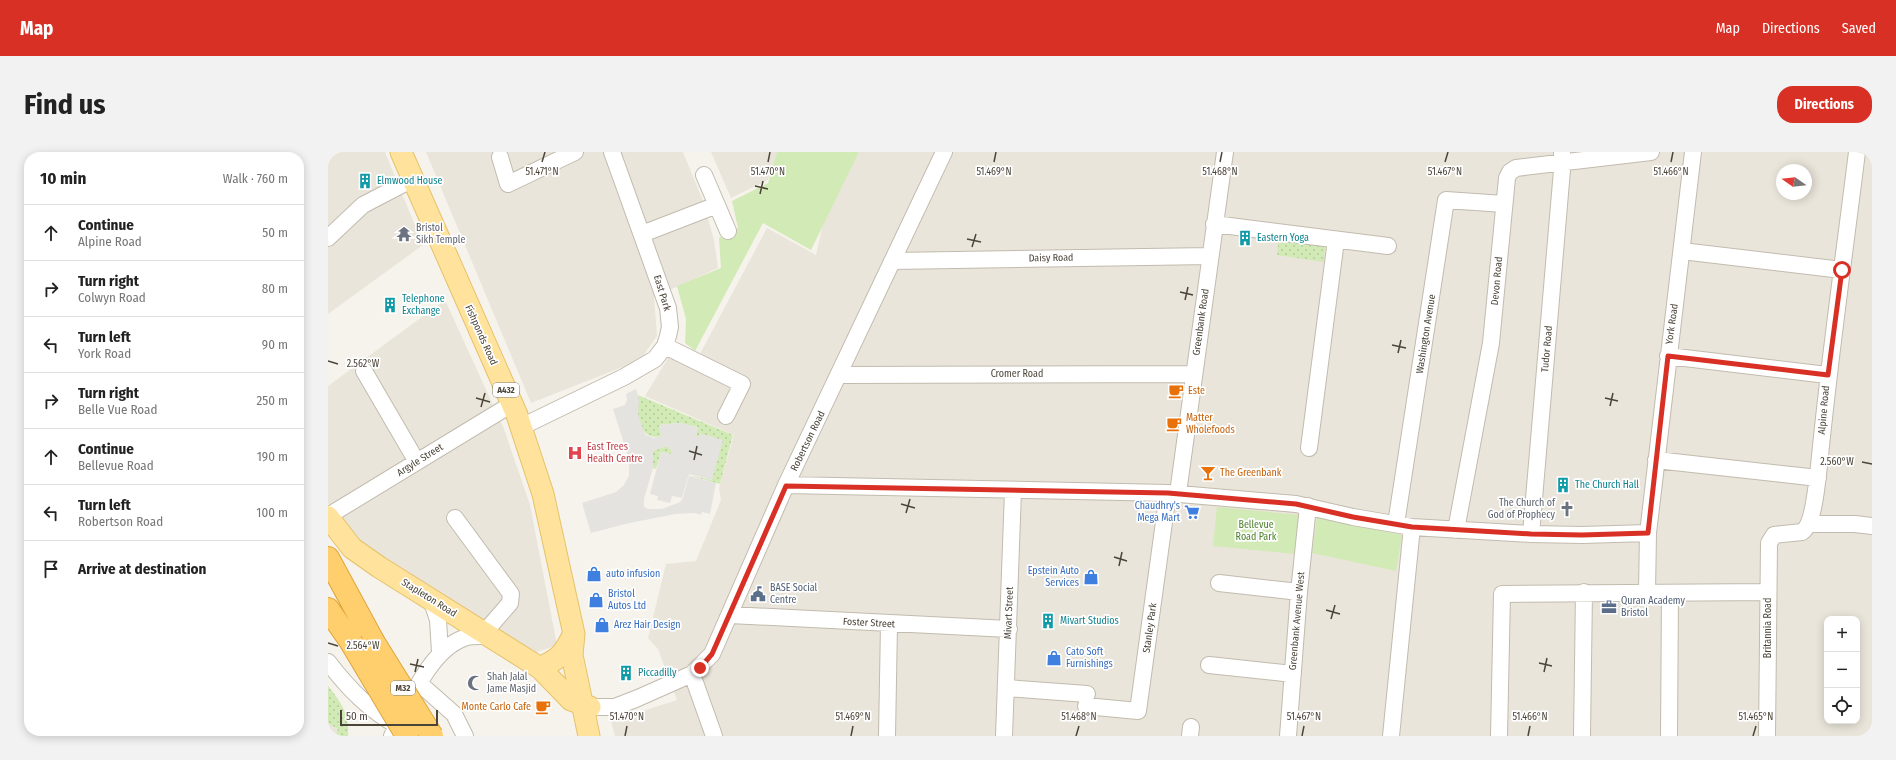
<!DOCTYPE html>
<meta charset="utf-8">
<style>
body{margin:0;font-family:"Fira Sans Condensed",sans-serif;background:#f2f2f2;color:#222}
.controls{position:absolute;right:12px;bottom:12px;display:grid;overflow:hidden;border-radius:8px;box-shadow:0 2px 10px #0003}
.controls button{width:36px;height:36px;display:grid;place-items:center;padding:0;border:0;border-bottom:1px solid #e0e0e0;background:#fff;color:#222;font:20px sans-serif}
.compass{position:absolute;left:1448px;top:12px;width:36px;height:36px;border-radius:50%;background:#fff;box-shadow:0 2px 10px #0003;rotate:284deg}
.scale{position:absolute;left:12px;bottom:10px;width:98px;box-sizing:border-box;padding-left:4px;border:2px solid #4b4439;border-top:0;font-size:11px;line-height:14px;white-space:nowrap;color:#4b4439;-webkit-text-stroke:3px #fff;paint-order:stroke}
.stop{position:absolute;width:12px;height:12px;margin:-9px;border:3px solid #d93025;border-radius:50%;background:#fff}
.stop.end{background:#d93025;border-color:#fff;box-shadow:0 1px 4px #0008}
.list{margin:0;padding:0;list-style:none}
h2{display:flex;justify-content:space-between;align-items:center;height:52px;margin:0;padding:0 16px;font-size:17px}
h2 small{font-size:13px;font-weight:400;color:#767676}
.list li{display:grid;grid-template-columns:26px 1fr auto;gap:12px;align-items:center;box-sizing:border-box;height:56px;padding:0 16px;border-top:1px solid #e0e0e0}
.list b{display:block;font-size:15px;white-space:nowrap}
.list p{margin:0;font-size:13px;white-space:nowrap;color:#767676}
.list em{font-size:13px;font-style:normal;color:#767676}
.icon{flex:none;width:22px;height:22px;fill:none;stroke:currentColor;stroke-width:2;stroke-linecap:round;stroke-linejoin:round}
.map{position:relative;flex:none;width:1544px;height:584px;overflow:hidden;border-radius:16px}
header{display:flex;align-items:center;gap:24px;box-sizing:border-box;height:56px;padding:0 20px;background:#d93025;color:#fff}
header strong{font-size:19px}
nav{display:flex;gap:22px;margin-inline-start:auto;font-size:14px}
.intro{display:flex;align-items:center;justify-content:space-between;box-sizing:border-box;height:96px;padding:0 24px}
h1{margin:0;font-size:28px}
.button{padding:10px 18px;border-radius:16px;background:#d93025;color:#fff;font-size:14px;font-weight:700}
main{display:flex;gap:24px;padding:0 24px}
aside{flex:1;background:#fff;border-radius:16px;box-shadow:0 2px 10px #0003}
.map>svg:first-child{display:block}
</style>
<header>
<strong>Map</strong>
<nav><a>Map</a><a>Directions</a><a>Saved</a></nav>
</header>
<div class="intro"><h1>Find us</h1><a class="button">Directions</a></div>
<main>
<aside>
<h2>10 min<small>Walk · 760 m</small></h2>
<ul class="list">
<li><svg class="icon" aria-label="ahead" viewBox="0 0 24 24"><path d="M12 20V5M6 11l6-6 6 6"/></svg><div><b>Continue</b><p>Alpine Road</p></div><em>50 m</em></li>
<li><svg class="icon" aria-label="right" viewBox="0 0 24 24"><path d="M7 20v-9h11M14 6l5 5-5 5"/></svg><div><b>Turn right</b><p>Colwyn Road</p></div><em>80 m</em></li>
<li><svg class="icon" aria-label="left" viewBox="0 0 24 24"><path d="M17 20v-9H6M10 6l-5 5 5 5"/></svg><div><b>Turn left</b><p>York Road</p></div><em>90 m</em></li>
<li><svg class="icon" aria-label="right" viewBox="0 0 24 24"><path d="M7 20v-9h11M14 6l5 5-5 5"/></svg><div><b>Turn right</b><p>Belle Vue Road</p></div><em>250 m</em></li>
<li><svg class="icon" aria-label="ahead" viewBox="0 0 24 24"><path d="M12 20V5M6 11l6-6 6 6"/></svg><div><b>Continue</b><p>Bellevue Road</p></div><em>190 m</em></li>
<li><svg class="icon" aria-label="left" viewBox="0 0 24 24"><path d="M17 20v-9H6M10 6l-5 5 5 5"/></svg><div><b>Turn left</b><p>Robertson Road</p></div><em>100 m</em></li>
<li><svg class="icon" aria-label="arrive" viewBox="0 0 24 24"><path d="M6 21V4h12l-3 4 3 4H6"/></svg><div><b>Arrive at destination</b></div></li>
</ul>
</aside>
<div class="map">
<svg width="1544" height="584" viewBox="0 0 1544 584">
<defs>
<pattern id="grass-dots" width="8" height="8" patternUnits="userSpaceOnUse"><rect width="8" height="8" fill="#d2eab5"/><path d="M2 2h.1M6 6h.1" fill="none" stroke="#b6ca9c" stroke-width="1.8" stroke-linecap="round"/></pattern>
</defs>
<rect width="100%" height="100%" fill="#f6f3ec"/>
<!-- residential -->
<path fill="#eae5da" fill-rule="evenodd" d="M0,0H57L95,93L0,162Z
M98,0H355L375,49L386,88L390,116L326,145L329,184L315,204L302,212L203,251Z
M383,0H450L440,28L403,46Z
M531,0H1544V584H287L283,569L349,548L330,497L320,486L338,412L368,409L393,348L391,336L406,283L317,244L342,203L365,215L439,76L488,103L495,71ZM1454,18H1478V42H1454ZM1499,467H1529V569H1499Z
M117,148L176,277L202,353L229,493L206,501L29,389L0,351V234Z
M0,571L10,577L7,584H0Z"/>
<!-- grass -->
<path fill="url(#grass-dots)" d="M951,84L997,94L996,110L949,103Z
M310,243L405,283L392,332L360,323L384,328L371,282V285L368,284L370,275L351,271L331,273L334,284C317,289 310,273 309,259C308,253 311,249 310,243Z
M339,294L343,298V302L333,300L328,317L325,316L324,300L327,298Z
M0,534C13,550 22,563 20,584H7L10,577L0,571Z"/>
<!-- green -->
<path fill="#d2eab5" d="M449,0H531L483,98L435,71L367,199L357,191L358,167L349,134L393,116L391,86L410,76L404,49L440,31Z
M889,355L971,363L967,402L885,394Z
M989,365L1074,383L1068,419L984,401Z"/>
<!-- parking -->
<path fill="#e5e3e0" d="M308,237L311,248L310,262L316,280L318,283L326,286L333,284L331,273L351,271L370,275L368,284L371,285V281L395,288L384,328L361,322L354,346L344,344L342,351L329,348L330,344L322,342L333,300L343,302V298L339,294L325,299V316L316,347V355L320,357H334L352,350L355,346L361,324L388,331L382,362L374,360L373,363L367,361L347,362L297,372L263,381L254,351L288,340L296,333L301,324V307L285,257L297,253L299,248L298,242Z"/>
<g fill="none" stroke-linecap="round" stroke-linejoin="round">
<!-- minor casing -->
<g stroke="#c2bbae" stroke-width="18">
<path id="minor" d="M172,5L180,32L247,0
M376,23L400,79
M886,72L1060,94
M314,82L389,53
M0,86L35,53L85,27
M1354,99L1514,118
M564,109L882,104
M337,194L414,232L398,264
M1340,204L1499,223
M36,219L89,310
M512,223L866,222
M193,275L296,225L327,207L337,194L340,184L342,175L340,156L284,0
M981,296L1008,88
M1328,308L1490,326
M458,333L840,341L968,352L1025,365L1084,375L1203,382L1254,383L1320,381
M850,341L897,0
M0,364L184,252
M127,366L183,442L182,451L156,481
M1068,372L1118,48L1176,52
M1481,372H1527L1544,374
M1128,378L1163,191L1179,26L1182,20L1188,16L1323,0
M1203,382L1234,18V1
M891,431L971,440
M1319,440L1320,381L1365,0
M103,447L110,468L112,500
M402,463L681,477
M0,510C20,536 41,558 70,574
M881,513L965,522
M364,522L386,584
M92,532L126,562L137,584
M679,536L759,542
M758,554L810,559L840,341
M265,555H287L310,546L364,522L384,502L458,333L616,0
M64,584C81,553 100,499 136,486C143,483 152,484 160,484
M559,584L561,472
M676,584L685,339
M862,584L863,575
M960,584L971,440L980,354
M1063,584L1084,375
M1171,584L1174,442L1440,440
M1254,584L1256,440
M1341,584L1342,441
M1439,584L1441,391L1446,383L1474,380C1486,373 1489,329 1491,314C1501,209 1516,105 1529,0"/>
</g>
<!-- major casing -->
<g stroke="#e6c16a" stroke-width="23">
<path id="major" d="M73,0L189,263L215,342L246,482L244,503L261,584
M0,365L24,396L51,415L212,516L243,548L262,555
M212,516C231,507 236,502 245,483"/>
</g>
<!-- highway casing -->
<g stroke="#e0a43c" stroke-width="24">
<path id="highway" d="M0,406L45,489
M0,457L23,490"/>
</g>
<!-- minor -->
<use href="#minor" stroke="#fff" stroke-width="16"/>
<!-- major -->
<use href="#major" stroke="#ffe39c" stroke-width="21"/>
<!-- highway -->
<use href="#highway" stroke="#ffcf6e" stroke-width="22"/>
<!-- highway-bridge casing -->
<g stroke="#e0a43c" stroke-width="24" stroke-linecap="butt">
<path id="highway-bridge" d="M45,489L104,584
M23,490L79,584"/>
</g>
<!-- highway-bridge -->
<use href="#highway-bridge" stroke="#ffcf6e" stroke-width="22"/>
</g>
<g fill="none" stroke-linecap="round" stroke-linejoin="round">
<!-- route -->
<path stroke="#d93025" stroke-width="5" d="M372,516L384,502L458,334L840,341L968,352L1025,365L1084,375L1203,382L1254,383L1320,381L1340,204L1500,223L1514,118"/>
</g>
<!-- ticks -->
<path fill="none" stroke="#4b4439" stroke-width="1.5" d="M214,10L217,0M440,10L442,0M666,10L668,0M892,10L894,0M1117,10L1120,0M1343,10L1345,0M427,34L440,37M432,42L435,29M639,87L653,90M644,95L648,82M852,140L865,143M857,148L860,135M1064,193L1078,196M1070,201L1073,188M0,209L10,212M148,246L162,250M1277,246L1290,249M1282,254L1285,241M153,255L157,241M361,299L374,303M366,308L369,294M1534,310L1544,312M573,352L587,356M578,361L582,347M786,405L799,409M791,414L794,400M998,458L1012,462M1003,467L1007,453M0,491L10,494M1211,511L1224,514M82,512L96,515M87,520L90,507M1216,520L1219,506M297,584L299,574M523,584L525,574M748,584L751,574M974,584L976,574M1200,584L1202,574M1425,584L1428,574"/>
<!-- icons -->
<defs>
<g id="building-bare" transform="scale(1.2)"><path d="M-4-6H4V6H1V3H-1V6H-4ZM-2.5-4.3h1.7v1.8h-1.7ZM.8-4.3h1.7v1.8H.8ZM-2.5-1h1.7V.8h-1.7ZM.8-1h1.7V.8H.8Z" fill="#0f9aa8" stroke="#fff" stroke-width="2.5" paint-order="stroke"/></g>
<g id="temple-bare" transform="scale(1.2)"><path d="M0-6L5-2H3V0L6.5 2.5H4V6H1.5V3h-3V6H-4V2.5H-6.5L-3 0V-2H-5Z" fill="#6b7280" stroke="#fff" stroke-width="2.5" paint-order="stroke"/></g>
<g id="cafe-bare" transform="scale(1.2)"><path d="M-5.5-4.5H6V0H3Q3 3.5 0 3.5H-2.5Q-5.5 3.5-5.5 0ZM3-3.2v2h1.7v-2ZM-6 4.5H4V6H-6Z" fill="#e8710a" stroke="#fff" stroke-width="2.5" paint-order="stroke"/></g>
<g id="hospital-bare" transform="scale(1.2)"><path d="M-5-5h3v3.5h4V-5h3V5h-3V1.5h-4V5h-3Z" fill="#e0444e" stroke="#fff" stroke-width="2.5" paint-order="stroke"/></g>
<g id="bar-bare" transform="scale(1.2)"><path d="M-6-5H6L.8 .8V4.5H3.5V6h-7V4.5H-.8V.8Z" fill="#e8710a" stroke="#fff" stroke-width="2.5" paint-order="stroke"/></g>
<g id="church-bare" transform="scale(1.2)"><path d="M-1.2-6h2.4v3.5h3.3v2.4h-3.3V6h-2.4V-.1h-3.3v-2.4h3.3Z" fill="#6b7280" stroke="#fff" stroke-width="2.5" paint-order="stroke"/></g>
<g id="supermarket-bare" transform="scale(1.2)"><path d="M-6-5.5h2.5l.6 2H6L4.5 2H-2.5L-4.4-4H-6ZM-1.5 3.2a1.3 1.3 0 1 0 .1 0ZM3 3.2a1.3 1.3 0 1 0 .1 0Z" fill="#3f7fe0" stroke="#fff" stroke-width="2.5" paint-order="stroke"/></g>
<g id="shop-bare" transform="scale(1.2)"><path d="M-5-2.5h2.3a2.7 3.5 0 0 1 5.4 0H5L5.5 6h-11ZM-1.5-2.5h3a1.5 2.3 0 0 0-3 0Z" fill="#3f7fe0" stroke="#fff" stroke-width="2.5" paint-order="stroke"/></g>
<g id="civic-bare" transform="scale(1.2)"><path d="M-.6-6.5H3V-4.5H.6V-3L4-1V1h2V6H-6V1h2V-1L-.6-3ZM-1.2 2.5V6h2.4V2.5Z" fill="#5c6f8a" stroke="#fff" stroke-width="2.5" paint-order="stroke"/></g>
<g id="office-bare" transform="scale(1.2)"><path d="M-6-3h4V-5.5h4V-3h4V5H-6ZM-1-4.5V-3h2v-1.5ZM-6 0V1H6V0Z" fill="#5c6f8a" stroke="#fff" stroke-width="2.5" paint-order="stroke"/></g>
<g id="mosque-bare" transform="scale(1.2)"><path d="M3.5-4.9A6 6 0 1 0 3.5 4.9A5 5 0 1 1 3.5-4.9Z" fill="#6b7280" stroke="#fff" stroke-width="2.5" paint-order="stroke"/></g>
</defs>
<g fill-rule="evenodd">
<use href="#building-bare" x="37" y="29"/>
<use href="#temple-bare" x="76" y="82"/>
<use href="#building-bare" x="917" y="86"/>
<use href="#building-bare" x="62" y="153"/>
<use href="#cafe-bare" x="848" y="239"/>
<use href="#cafe-bare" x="846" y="272"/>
<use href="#hospital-bare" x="247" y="301"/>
<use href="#bar-bare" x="880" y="321"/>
<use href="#building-bare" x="1235" y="333"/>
<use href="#church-bare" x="1239" y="357"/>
<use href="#supermarket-bare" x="864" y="360"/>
<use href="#shop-bare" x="266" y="422"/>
<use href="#shop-bare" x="763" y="425"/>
<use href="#civic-bare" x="430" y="442"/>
<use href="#shop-bare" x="268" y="448"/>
<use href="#office-bare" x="1281" y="455"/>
<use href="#building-bare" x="720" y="469"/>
<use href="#shop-bare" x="274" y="473"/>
<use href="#shop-bare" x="726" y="506"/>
<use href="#building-bare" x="298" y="521"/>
<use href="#mosque-bare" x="147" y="531"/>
<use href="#cafe-bare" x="215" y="555"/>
</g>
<g text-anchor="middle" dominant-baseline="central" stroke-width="3.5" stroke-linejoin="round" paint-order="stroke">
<!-- shield labels -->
<g fill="#fff" stroke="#817c74" stroke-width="1">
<rect x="165" y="231" width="26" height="14" rx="3"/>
<rect x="63" y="529" width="24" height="14" rx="3"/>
</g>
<g font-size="9" font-weight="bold" fill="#4b4439">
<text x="178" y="238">A432</text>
<text x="75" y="536">M32</text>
</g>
<!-- culture labels -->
<g font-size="10" fill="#0d838f" stroke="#fff" text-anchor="start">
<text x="49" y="29">Elmwood House</text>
<text x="929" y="86">Eastern Yoga</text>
<text x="74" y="147">Telephone<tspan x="74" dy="12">Exchange</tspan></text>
<text x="1247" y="333">The Church Hall</text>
<text x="732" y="469">Mivart Studios</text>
<text x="310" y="521">Piccadilly</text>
</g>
<!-- worship labels -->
<g font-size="10" fill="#5b616d" stroke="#fff" text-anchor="start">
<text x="88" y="76">Bristol<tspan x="88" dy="12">Sikh Temple</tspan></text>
<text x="1227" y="351" text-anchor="end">The Church of<tspan x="1227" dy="12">God of Prophecy</tspan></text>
<text x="159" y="525">Shah Jalal<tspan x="159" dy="12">Jame Masjid</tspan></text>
</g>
<!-- street labels -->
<g font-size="10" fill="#4b4439" stroke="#fff">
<text transform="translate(723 106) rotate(-1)">Daisy Road</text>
<text transform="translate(1169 129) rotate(-85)">Devon Road</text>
<text transform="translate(334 141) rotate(73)">East Park</text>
<text transform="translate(873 170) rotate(-82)">Greenbank Road</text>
<text transform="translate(1344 172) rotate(-82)">York Road</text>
<text transform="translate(1098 182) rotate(-81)">Washington Avenue</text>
<text transform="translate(153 183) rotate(66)">Fishponds Road</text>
<text transform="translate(1219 197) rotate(-85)">Tudor Road</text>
<text x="689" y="222">Cromer Road</text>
<text transform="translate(1496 258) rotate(-85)">Alpine Road</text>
<text transform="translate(480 289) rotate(-64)">Robertson Road</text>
<text transform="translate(92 308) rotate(-32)">Argyle Street</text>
<text transform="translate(101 446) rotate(32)">Stapleton Road</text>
<text transform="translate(681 461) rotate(-88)">Mivart Street</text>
<text transform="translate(969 469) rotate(-85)">Greenbank Avenue West</text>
<text transform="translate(541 471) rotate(3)">Foster Street</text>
<text transform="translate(822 476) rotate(-82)">Stanley Park</text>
<text transform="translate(1440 476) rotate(-90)">Britannia Road</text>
</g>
<!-- food labels -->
<g font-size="10" fill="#c56008" stroke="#fff" text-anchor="start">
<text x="860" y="239">Este</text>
<text x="858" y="266">Matter<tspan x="858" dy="12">Wholefoods</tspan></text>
<text x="892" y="321">The Greenbank</text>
<text x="203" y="555" text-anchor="end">Monte Carlo Cafe</text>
</g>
<!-- health labels -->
<g font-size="10" fill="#be3a42" stroke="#fff" text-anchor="start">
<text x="259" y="295">East Trees<tspan x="259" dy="12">Health Centre</tspan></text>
</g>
<!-- shop labels -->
<g font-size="10" fill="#366cbe" stroke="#fff" text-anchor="start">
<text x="852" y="354" text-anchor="end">Chaudhry's<tspan x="852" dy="12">Mega Mart</tspan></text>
<text x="751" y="419" text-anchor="end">Epstein Auto<tspan x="751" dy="12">Services</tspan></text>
<text x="278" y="422">auto infusion</text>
<text x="280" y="442">Bristol<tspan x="280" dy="12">Autos Ltd</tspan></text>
<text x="286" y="473">Arez Hair Design</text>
<text x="738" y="500">Cato Soft<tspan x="738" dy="12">Furnishings</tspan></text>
</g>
<!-- park labels -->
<g font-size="10" fill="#4a7f2a" stroke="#fff">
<text x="928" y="373">Bellevue<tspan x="928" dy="12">Road Park</tspan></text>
</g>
<!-- service labels -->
<g font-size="10" fill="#4e5e75" stroke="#fff" text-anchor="start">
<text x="442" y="436">BASE Social<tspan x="442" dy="12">Centre</tspan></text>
<text x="1293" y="449">Quran Academy<tspan x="1293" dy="12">Bristol</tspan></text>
</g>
</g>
<g font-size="10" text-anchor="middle" fill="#4b4439" stroke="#fff" stroke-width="3.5" stroke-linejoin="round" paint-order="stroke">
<text x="214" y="23">51.471°N</text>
<text x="440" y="23">51.470°N</text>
<text x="666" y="23">51.469°N</text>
<text x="892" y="23">51.468°N</text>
<text x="1117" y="23">51.467°N</text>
<text x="1343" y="23">51.466°N</text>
<text x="35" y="215">2.562°W</text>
<text x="1509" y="313">2.560°W</text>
<text x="35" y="497">2.564°W</text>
<text x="299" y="568">51.470°N</text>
<text x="525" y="568">51.469°N</text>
<text x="751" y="568">51.468°N</text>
<text x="976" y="568">51.467°N</text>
<text x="1202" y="568">51.466°N</text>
<text x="1428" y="568">51.465°N</text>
</g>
</svg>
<div class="controls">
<button>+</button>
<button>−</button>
<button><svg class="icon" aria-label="locate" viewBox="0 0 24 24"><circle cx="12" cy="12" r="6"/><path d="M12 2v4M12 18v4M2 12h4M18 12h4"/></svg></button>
</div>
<svg class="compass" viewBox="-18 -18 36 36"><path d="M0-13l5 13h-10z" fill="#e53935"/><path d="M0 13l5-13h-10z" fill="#767676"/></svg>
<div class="scale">50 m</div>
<div class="stop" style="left:1514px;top:118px"></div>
<div class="stop end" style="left:372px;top:516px"></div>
</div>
</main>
